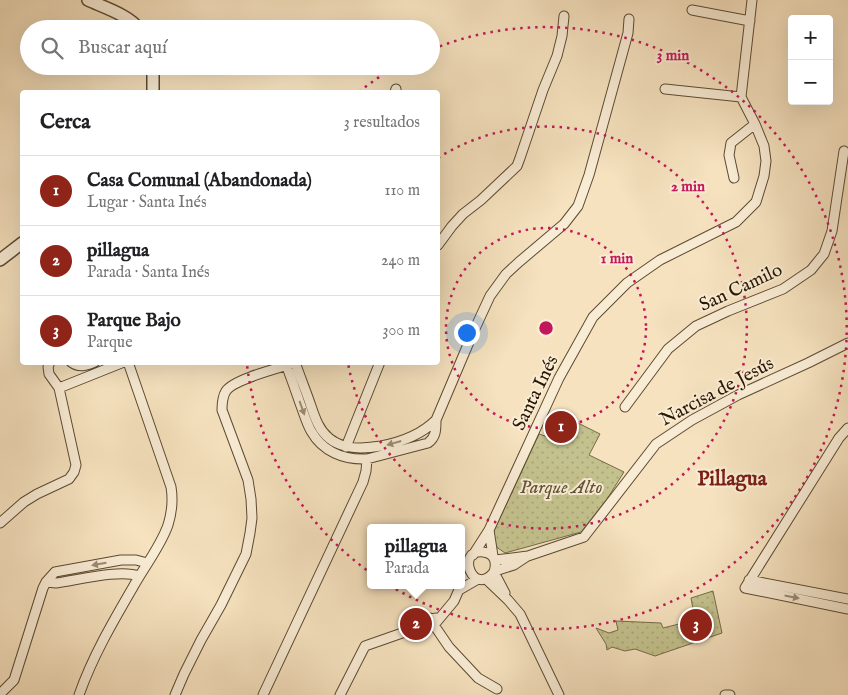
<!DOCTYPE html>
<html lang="es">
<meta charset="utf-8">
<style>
body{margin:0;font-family:"IM FELL English",serif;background:#f6f6f6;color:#202124}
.controls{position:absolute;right:15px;top:15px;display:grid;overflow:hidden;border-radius:5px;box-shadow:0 5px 20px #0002}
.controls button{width:45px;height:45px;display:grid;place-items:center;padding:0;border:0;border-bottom:1px solid #e0e0e0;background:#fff;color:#202124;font:25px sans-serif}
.you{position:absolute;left:466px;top:332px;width:18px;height:18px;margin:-12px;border:4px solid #fff;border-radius:50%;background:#1a73e8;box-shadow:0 0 0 8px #1a73e833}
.badge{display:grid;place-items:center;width:32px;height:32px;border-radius:50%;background:#8f2418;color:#fff;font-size:16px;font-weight:700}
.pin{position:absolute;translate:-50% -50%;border:2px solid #fff;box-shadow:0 1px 5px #0006}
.popup{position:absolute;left:367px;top:524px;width:98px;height:65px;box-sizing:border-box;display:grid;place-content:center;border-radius:5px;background:#fff;filter:drop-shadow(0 1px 4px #0005);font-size:16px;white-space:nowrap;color:#757577}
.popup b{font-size:19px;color:#202124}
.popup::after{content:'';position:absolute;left:50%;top:100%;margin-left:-10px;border:10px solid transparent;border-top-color:#fff}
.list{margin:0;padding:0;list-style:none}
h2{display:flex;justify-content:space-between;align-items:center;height:65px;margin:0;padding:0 20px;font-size:21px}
h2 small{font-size:16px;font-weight:400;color:#757577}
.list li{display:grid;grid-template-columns:32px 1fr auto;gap:15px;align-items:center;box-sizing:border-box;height:70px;padding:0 20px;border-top:1px solid #e0e0e0}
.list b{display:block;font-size:19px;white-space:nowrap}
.list p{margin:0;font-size:16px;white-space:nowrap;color:#757577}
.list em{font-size:16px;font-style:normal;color:#757577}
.icon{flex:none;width:28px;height:28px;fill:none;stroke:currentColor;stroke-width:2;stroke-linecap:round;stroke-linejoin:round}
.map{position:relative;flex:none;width:848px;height:695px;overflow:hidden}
.search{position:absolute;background:#fff;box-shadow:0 5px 20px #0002;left:20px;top:20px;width:420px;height:55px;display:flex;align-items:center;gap:12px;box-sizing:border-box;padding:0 18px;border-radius:28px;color:#757577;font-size:19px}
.panel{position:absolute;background:#fff;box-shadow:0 5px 20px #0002;left:20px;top:90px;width:420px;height:275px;border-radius:5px}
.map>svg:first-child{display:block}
</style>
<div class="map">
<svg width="848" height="695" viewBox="0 0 848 695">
<defs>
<pattern id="park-dots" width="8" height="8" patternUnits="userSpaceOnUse" patternTransform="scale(1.25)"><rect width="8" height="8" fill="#c3c18d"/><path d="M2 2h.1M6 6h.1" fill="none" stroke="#a8a578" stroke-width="1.8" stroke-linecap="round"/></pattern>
</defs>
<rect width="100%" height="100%" fill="#f6e2bf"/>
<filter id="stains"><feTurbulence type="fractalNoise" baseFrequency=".004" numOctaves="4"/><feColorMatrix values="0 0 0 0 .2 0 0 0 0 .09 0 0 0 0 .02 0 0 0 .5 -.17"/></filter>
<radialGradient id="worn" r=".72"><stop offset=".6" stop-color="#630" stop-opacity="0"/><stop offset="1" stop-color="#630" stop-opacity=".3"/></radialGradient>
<!-- park -->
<path fill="url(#park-dots)" stroke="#766c48" d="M574,421L600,434L589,455L624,472L607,499L581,532L505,553L492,544L494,531L539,434L563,442Z
M713,591L722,633L655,656L635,649L625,651L612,647L607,650L606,644L596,628L609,633L618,630L616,621L661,623L663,628L695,620L691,598Z"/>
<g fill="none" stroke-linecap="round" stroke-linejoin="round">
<!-- minor casing -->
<g stroke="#5c4a31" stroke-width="11">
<path id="minor" d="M692,10L750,21
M665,89L741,97
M395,92L396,89
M734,178L729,155L731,143L755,124
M438,245L452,226L463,214L481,200L517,166L520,158L543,90L557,56L562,36L564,16
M71,362C79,368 86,366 95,362
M285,362C291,377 296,392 301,406C304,414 307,424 311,431C323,452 344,460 367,459L428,443C436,437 436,430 436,420
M295,362C300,377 306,391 311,406C313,412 315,418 318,424C331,450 357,450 381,446C402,442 421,435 436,420L472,335L490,296L506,274L519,262L564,224L578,206L589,175L628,33L629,19
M59,388L124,362
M625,407L668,349L696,326L728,311L783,289L811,270L824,254L832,231L844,151
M848,428L839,438L745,588L848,609
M346,447L380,362
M0,523L24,502L37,494L69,479L74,472L76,465L59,388L49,374L48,367L50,362
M489,530L493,556
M473,555L489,530L559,378L593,317L627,283L660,260L736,222L756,202L764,176L766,161L764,146L755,124L741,97L752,0
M495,560L528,556L584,537L656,444L692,420L738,395L808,363L848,343
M495,571L514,565L526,557
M494,572C473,598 455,549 483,552C495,553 497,563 494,572L505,593
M486,579L508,600L520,614L559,695
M749,580L848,599
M46,582L56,583C78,580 120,569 139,576
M459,590L478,579
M430,618L434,625L449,647L478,678L497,689
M405,632C412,624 426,619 436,618
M0,694L14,680L43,588L46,582L55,572L121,560H136L147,563
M79,695C93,655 115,618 136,582C147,563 161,545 168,525C172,512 173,499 171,487L128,362
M175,695L184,674L201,640L221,605L246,554L250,533L252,518L251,499L248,480L222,410C222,404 222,397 226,391C234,379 279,368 295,363
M263,695L363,482L366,471L367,459
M340,695L365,646L405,632L413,633L422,631L434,625L454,601L461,585
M725,695H730"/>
</g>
<!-- tertiary casing -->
<g stroke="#5c4a31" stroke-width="14">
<path id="tertiary" d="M88,0C103,7 129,15 139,29
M153,92V66
M0,260L22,243"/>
</g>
<!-- minor -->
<use href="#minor" stroke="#f9ecd5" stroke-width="9"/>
<!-- tertiary -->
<use href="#tertiary" stroke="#f9ecd5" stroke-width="11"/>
</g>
<!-- one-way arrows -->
<defs><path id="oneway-solid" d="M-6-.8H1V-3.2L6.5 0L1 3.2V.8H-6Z" transform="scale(1.25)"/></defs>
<g fill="#9b8c76">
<use href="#oneway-solid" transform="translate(302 408) rotate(70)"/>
<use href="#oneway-solid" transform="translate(394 443) rotate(164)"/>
<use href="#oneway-solid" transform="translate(99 564) rotate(170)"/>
<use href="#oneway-solid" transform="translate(792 597) rotate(11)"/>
</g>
<!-- distance rings -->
<g fill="none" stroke="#c2185b" stroke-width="2.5" stroke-dasharray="2.5 5">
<circle cx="546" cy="328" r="100"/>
<path d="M438 158A201 201 0 1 1 348 363"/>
<path d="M359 92A301 301 0 0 1 395 67M433 49A301 301 0 1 1 247 365"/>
</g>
<g text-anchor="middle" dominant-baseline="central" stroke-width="4" stroke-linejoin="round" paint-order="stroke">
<!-- street labels -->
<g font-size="19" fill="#291702" stroke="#f9ecd5">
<text transform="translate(741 288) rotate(-25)">San Camilo</text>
<text transform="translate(717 392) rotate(-28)">Narcisa de Jesús</text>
<text transform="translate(536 393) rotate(-64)">Santa Inés</text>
</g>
<!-- park labels -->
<g font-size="19" font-style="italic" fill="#5f5233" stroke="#f9ecd5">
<text x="561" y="488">Parque Alto</text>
</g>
<!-- quarter labels -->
<g font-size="21" font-weight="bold" fill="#7a1f14" stroke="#f9ecd5">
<text x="732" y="479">Pillagua</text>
</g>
</g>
<circle cx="546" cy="328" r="8" fill="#c2185b" stroke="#f9ecd5" stroke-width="2.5"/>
<g font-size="15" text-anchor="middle" font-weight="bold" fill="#c2185b" stroke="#f9ecd5" stroke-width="4" stroke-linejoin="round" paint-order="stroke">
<text x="673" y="60">3 min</text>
<text x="688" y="191">2 min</text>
<text x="617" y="263">1 min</text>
</g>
<rect width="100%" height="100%" filter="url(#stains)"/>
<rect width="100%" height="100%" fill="url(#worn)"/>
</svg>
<div class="controls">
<button>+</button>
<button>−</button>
</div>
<div class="you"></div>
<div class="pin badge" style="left:561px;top:427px">1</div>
<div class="pin badge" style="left:416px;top:624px">2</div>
<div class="popup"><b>pillagua</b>Parada</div>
<div class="pin badge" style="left:696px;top:625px">3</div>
<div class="search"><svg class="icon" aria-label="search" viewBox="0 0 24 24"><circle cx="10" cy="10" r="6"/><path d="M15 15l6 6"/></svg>Buscar aquí</div>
<section class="panel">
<h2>Cerca<small>3 resultados</small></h2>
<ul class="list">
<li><span class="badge">1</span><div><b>Casa Comunal (Abandonada)</b><p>Lugar · Santa Inés</p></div><em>110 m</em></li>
<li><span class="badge">2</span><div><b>pillagua</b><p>Parada · Santa Inés</p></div><em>240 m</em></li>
<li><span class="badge">3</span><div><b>Parque Bajo</b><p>Parque</p></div><em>300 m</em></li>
</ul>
</section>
</div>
